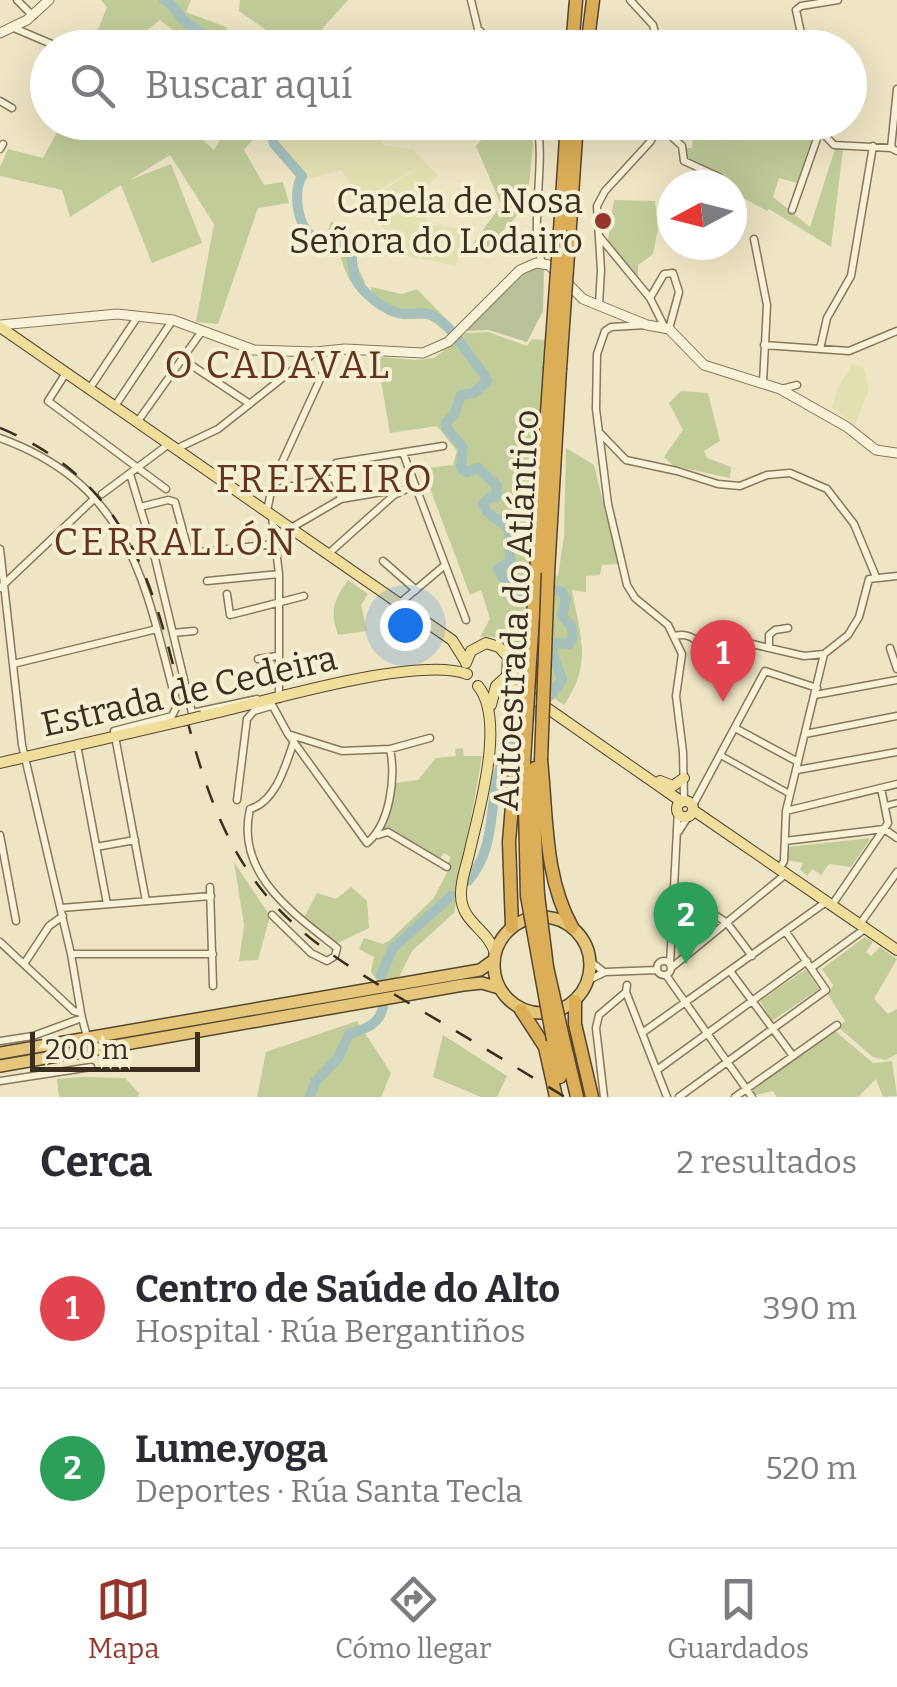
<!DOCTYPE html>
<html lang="es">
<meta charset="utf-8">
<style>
body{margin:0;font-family:Bitter,serif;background:#f2f2f3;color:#2b2b33}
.compass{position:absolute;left:657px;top:170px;width:90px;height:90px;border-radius:50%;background:#fff;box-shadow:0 10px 40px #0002;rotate:263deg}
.scale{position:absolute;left:30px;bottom:25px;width:170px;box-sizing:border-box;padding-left:10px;border:5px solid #392e1f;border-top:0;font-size:28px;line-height:35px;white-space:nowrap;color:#392e1f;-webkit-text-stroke:8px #f5efd4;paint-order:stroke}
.you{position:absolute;left:405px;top:625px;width:35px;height:35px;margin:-25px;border:8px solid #fff;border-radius:50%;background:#1a73e8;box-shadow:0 0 0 15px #1a73e833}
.badge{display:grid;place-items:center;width:65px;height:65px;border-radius:50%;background:#96352c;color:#fff;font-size:32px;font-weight:700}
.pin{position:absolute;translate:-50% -82px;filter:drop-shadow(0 2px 5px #0008)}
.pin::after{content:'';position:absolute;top:52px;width:35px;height:30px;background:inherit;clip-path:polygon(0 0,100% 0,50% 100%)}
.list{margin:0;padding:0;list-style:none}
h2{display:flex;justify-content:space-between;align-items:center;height:130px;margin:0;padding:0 40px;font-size:42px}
h2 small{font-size:32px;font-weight:400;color:#7c7c81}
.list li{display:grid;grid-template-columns:65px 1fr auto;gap:30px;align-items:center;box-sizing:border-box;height:160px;padding:0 40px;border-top:2px solid #e1e1e2}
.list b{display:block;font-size:38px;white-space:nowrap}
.list p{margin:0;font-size:32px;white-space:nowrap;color:#7c7c81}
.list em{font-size:32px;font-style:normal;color:#7c7c81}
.icon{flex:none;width:55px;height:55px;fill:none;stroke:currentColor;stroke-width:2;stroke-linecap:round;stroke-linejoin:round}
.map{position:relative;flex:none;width:897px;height:1097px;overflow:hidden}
.search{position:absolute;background:#fff;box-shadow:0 10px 40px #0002;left:30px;right:30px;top:30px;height:110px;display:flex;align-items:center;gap:25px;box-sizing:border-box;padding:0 35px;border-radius:55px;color:#7c7c81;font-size:38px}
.sheet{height:450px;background:#fff}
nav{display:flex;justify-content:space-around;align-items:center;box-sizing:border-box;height:140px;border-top:2px solid #e1e1e2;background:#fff;font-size:28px;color:#7c7c81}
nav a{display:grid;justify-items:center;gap:5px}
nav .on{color:#96352c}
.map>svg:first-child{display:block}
</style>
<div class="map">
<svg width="897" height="1097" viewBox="0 0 897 1097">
<rect width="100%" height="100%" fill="#eee5c5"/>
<!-- farmland -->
<path fill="#e3e0b2" d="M275,123H370L383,145L413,149L438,176L411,200L432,225L464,228L456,266L405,255L381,225L369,200L425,163L360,201L342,170L307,179L281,145Z
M853,363L864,368L869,389L855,425L832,408L838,388Z"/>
<!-- green -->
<path fill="#c1cc99" d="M101,0H191L186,12L226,27L234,47H194L160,20L125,47H91L107,7Z
M240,0H348L306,47H290L239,11Z
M62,123H184L214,150L223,135L209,123H257L259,132L244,150L264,185L283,182L289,203L258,208L218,324L196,322L214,224L170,155L130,180L171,164L202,243L152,263L121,185L70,217L62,190L0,176V167L8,149L43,158Z
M497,123H529L533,145L527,205L478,257L472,245L501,205L476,146Z
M757,123H810L815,130L797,183L779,178L773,197L810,227L835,149H843L831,247L769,209L767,211L732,192V185H723L722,177L686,159L685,148H692L694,124L753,133Z
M614,200L655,201L658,229L653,254L638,265V278L607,247Z
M331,221L357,241V266L365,282L357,290C339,269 345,255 328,234Z
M371,287L402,294L417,289L454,327L449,332L434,319H410L374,306Z
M489,332L527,346L532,339L545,340L530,570L558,576L564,536L566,448L594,465L618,564L602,565L600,575L586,576V592L572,590C580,636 593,663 564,705L517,673C518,650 505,633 480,637L490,619L481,590L470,595L432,494L426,468L453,465L457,451L437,426L390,433L378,363L380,357L416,360L434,358L466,333Z
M681,391L708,393L720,441L704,451L707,458L731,467L730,478L674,466L664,457L683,430L669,403Z
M348,580L368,594L361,605L367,631L338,635C330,612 333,600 348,580Z
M463,748L464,756H482L454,913L412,951L399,977L378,982L371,972L374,957L359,949L364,938L383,944L390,940L433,899L450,867L448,863L451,857L444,853L440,858L382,829L395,783L418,780L436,758L456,756L455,749Z
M871,838L851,867L829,864L821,875L812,869L807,876L800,869L803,863L787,860L788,847Z
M234,862L270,916L258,960L239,961L244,925Z
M351,887L367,901L369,928L338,943L301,923L317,893L336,899Z
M682,898L718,924L708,933L703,931L706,934L699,939L696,937L692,940L696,942L678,956Z
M865,937L873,942L866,952L871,956L880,947L897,959L874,999L888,1014L897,1009V1054L886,1060L873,1057L838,1027L845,1021L828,995L833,985L822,969Z
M806,969L819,989L772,1021L760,1001Z
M357,1021L391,1073L381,1097H257L266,1052Z
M835,1031L873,1063L892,1061L897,1096L883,1097L876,1079L858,1097H777L773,1091L756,1095L752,1089Z
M443,1035L507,1076L497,1097H481L433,1077Z
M82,1077L125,1078L139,1093L138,1097H59L57,1079Z"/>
<!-- cemetery -->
<path fill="#b8c198" d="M536,268L544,269L543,311L527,342L489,330L465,331L526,272Z"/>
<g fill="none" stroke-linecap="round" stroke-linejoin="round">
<!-- river -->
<path stroke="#a6c1bc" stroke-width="10" d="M164,0C176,5 177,16 187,23C197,30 214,40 226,39L229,48
M268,122L274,144L302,176C292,192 297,233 319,239C328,242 339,245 350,246C352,256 352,267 355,277C361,293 386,312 403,314C414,315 422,310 433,316C454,327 468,356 484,374L487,381L474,393L461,395L455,413L446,423L447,429L463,447L461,468L467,472L478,468L497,486L496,497L489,498L483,504L487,512L509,528L510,561L498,569L511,592L521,593L533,582L562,592L566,599L562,616L571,625L573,637L569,644L556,643L551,649L562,679C546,706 517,726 505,754C486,796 500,844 468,881
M381,975L393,948L451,896
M310,1097L315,1082L338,1058L349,1034C365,1029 379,1025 383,1007"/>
<!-- pedestrian casing -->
<g stroke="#88775b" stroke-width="8">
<path id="pedestrian" d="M720,755L790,794
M885,806L897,803"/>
</g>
<!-- minor casing -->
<g stroke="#88775b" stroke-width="9">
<path id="minor" d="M17,0L33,16
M471,0L478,29L498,48
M630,0L653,25L659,48
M14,28L61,48
M800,48L802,38L796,10L801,6L838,0
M0,101L12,108
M537,122C546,167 529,224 542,263
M673,122L672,137L682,146L684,161L719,177L721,185
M812,122L834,145L891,148L897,151
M891,148L897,89
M0,149L3,144
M792,210L819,133
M599,236L650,298L664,326
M754,239L767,305L763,383
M650,298L664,274L673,273L679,292L669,329
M599,305L601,270L597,206L605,191L650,142L662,122
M646,325L611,327L605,331L597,354L596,409L608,504L627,585L635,598L668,625L682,654L676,696L683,752L684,801
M764,345L849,351L897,331
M820,349L827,318L851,276L873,146
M182,359L250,404
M66,373L48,401L166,489
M90,388L138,316
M781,389L797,385
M115,406L172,321
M138,421L202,331
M601,434L626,460L677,471L718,484L740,486L767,475L790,473L827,489L854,524L876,577
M0,438C132,486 145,584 177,706L172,716L114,731L146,901
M178,448L218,429L314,353
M403,453L466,620
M130,474L153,550L192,713L257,699
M272,490L334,478
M102,494L169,444
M341,499L332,470L336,463L443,446
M140,507L168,500L175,502L189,553L276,544
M267,511L273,482L333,351
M272,517L279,574V699
M291,528L341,499L388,491L394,495
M0,549L22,745L71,954L81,1013
M328,554L394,495L415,485
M383,561L416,590
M207,581L279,574
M0,588L95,498
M227,594L230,615L304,596
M400,603L445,565
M173,633L194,631
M675,636C692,631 699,645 713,652L752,644L804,656L824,654
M769,646V635L775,630L788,628
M890,648L897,669
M258,659L277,656
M13,664L157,629
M815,695L897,680
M270,701L288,734L367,843C390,824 396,778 390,749
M735,728L798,762
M805,734L897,716
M291,735L342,751L390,749L430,738
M77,745L107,904
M797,770L897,752
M237,800L247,719L254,711L271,706
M692,807L765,671L817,688
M786,811L897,784
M679,831L689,815
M0,835L16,921
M378,835L388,832L447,867
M785,841L884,829L897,838
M96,847L135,840
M779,869L784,861L786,811L824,654L848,635L859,617L869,579L897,576
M210,887L213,986
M675,888L727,923L752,956
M832,905L888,823L881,788
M61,908L211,896
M272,915L311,953L327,961L335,956L337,948C293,913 235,874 250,809C276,802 286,764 294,741
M860,924L897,872
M0,942L74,1011L81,1013
M71,954H213
M657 968a7 7 0 1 1 14 0a7 7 0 1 1-14 0Z
M590,961L604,972
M24,964L49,926L63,916
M670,965L678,810
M671,968L786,874
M811,968L866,928
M730,971L793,1056
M666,975L752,1097
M587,981L605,972L657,970
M626,992L667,1097
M82,1018L86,1033
M642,1033L826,902
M0,1041L33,1036L82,1018L81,1013
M657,1070L807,961
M0,1081L91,1067
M604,1097L596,1028L599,1015L626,992L627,985
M679,1097L826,990L786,932
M735,1097L837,1025"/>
</g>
<!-- tertiary casing -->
<g stroke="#88775b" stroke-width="11">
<path id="tertiary" d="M0,33L27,20L49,0
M0,325L117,314L173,320L254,350L315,352L345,349L423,353L448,342L520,270L536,263L549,265L583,299L647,325L669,329L704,365L780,389L847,427L876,450L897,453"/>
</g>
<!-- primary casing -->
<g stroke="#56452f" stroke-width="12">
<path id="primary" d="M0,327L452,640L466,662
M466,663L471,651L486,643L499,647L508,657L507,676L496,686L491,705
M499,685L524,692L682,802
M478,686C506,720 479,810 470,850C467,865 460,881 461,896C462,923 488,929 495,953
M202,716C262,703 416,655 467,674
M0,763L182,721
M660,781L673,786L684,778
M677 809a8 8 0 1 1 16 0a8 8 0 1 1-16 0Z
M693,810L897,950"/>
</g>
<!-- trunk casing -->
<g stroke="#56452f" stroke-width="14">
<path id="trunk" d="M494 965a48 48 0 1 1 96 0a48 48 0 1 1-96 0Z
M0,1053L480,970L494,960
M0,1066L463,985L482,983L499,988"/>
</g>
<!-- motorway casing -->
<g stroke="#56452f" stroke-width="15">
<path id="motorway" d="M572,48L576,0
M587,48L593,0
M560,230L567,122
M569,240L577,122
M548,573L560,369
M530,661L550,369
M541,760C547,816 544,877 572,927
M524,762L527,896
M535,768L534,818L538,895
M512,927L509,842L516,756
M575,1001V1024L592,1097
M521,1010L545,1047L556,1097
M563,1038L577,1097
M553,1040L560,1077"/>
</g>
<!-- pedestrian -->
<use href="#pedestrian" stroke="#f8f2d8" stroke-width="5"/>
<!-- minor -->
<use href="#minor" stroke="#f8f2d8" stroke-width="6"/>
<!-- tertiary -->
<use href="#tertiary" stroke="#f8f2d8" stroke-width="9"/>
<!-- primary -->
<use href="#primary" stroke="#f0de9d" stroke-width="10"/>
<!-- trunk -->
<use href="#trunk" stroke="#e6c67a" stroke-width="11"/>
<!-- motorway -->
<use href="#motorway" stroke="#dbae57" stroke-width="12"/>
<!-- rail -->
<path stroke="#392e1f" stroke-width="2.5" stroke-dasharray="18 18" stroke-linecap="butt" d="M0,428C205,512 146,731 255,881C298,940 361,974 422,1011C470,1039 517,1068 565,1097"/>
<!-- primary-bridge casing -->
<g stroke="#56452f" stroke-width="12" stroke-linecap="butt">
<path id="primary-bridge" d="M182,721L202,716"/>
</g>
<!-- motorway-bridge casing -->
<g stroke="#56452f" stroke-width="15" stroke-linecap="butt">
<path id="motorway-bridge" d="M550,369L560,230
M560,369L569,240
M541,760L548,573
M524,762L530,661
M538,895L547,967L563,1038
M527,896L553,1040"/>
</g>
<!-- primary-bridge -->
<use href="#primary-bridge" stroke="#f0de9d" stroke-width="10"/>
<!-- motorway-bridge -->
<use href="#motorway-bridge" stroke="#dbae57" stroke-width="12"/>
</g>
<!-- markers -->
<circle fill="#96352c" stroke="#f5efd4" stroke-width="4" cx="603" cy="221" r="10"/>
<g text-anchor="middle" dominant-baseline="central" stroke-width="8" stroke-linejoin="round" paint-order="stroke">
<!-- poi labels -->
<g font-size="35" fill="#392e1f" stroke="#f5efd4" text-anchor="end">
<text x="583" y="201">Capela de Nosa<tspan x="583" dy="40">Señora do Lodairo</tspan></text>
</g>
<!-- street labels -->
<g font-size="35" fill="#392e1f" stroke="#f5efd4">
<text transform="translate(516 610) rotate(-87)">Autoestrada do Atlántico</text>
<text transform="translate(189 691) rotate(-13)">Estrada de Cedeira</text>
</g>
<!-- neighbourhood labels -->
<g font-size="38" letter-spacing="2.5" fill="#65341f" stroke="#f5efd4">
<text x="278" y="365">O CADAVAL</text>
<text x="325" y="479">FREIXEIRO</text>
<text x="176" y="542">CERRALLÓN</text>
</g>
</g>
</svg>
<svg class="compass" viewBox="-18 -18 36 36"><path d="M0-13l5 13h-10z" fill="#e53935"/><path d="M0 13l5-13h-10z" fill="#7c7c81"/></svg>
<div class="scale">200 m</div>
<div class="you"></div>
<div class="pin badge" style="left:723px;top:702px;background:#e0444e">1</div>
<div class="pin badge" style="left:686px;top:964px;background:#2e9e5b">2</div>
<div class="search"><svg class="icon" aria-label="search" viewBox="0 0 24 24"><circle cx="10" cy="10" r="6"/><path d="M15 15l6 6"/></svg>Buscar aquí</div>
</div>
<section class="sheet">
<h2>Cerca<small>2 resultados</small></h2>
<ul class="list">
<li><span class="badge" style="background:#e0444e">1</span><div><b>Centro de Saúde do Alto</b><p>Hospital · Rúa Bergantiños</p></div><em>390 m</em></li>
<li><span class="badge" style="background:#2e9e5b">2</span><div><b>Lume.yoga</b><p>Deportes · Rúa Santa Tecla</p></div><em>520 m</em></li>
</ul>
</section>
<nav>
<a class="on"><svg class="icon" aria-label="map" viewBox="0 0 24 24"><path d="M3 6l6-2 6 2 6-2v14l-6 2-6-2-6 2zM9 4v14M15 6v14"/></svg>Mapa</a>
<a><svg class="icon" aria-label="directions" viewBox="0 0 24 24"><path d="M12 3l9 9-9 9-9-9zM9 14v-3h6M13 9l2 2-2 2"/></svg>Cómo llegar</a>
<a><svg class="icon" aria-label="saved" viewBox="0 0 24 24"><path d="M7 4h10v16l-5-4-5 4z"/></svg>Guardados</a>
</nav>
